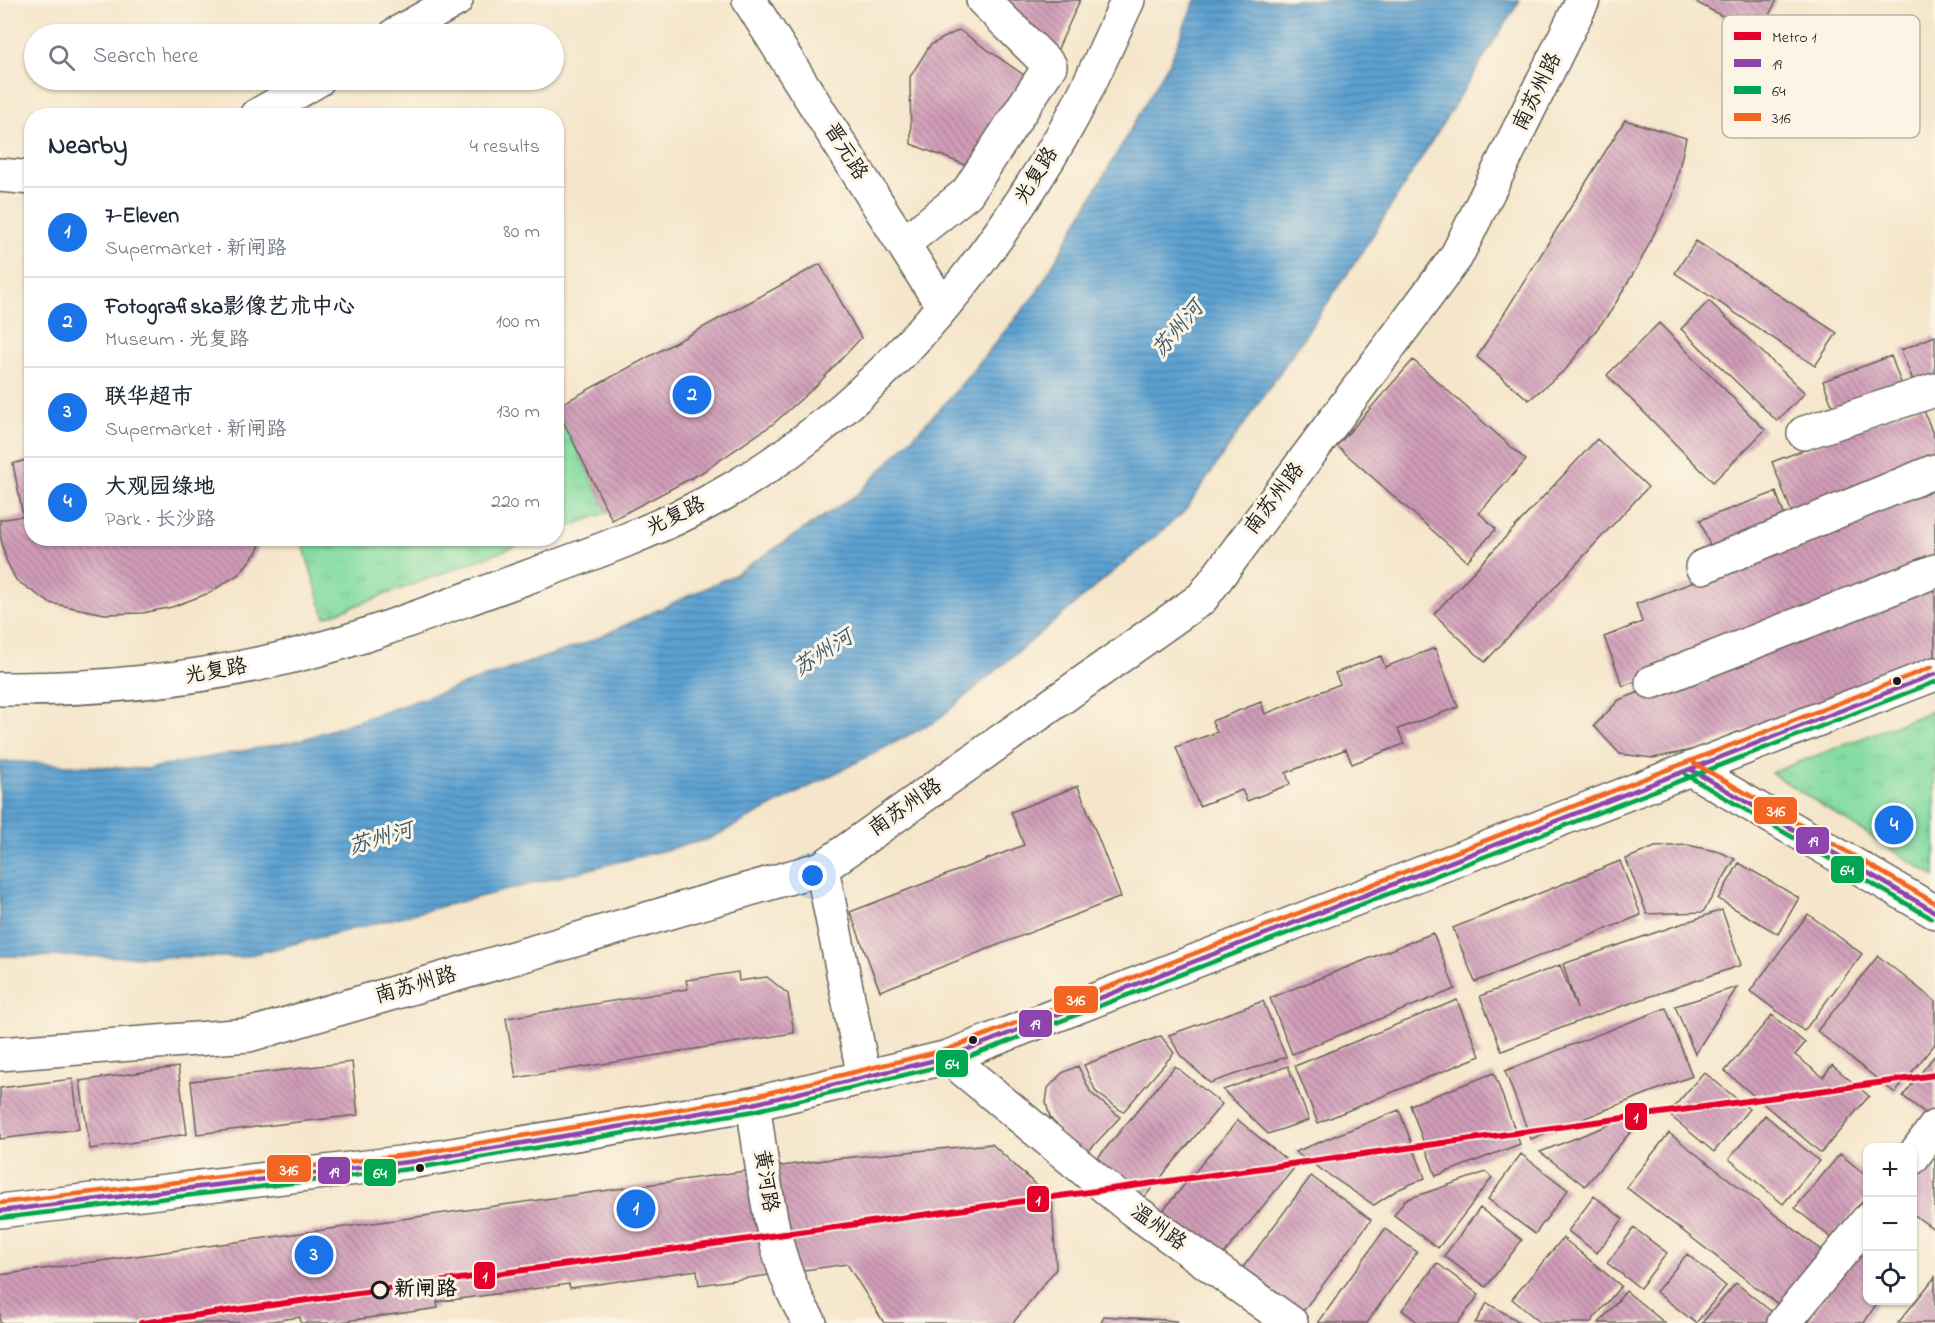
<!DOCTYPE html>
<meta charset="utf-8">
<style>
body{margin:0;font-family:"Indie Flower","LXGW WenKai TC",sans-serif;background:#f2f2f3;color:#1f2937}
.controls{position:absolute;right:18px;bottom:18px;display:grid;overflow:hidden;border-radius:12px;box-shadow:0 2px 4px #0004}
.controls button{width:54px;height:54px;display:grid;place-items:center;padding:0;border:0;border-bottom:2px solid #e0e1e3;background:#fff;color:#1f2937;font:30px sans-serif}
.you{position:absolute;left:813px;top:876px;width:21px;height:21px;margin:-15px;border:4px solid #fff;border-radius:50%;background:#1a73e8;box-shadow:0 0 0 9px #1a73e833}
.badge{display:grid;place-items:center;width:39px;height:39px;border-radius:50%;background:#1a73e8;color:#fff;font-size:20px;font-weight:700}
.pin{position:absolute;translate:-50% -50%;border:3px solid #fff;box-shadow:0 2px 6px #0006}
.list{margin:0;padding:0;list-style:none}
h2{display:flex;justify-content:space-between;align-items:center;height:78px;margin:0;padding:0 24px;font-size:26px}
h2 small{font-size:20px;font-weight:400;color:#747a83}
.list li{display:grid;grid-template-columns:39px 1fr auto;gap:18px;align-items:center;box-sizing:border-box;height:90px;padding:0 24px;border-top:2px solid #e0e1e3}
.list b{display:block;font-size:22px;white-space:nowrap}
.list p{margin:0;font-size:20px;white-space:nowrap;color:#747a83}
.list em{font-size:20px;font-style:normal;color:#747a83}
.icon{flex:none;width:33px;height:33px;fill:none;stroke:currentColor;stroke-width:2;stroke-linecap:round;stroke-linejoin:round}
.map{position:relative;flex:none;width:1935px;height:1323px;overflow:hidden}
.search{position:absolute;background:#fff;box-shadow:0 2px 4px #0004;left:24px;top:24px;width:540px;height:66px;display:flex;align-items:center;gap:15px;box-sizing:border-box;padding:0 21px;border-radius:33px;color:#747a83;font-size:22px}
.panel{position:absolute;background:#fff;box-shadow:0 2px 4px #0004;left:24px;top:108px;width:540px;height:438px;border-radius:24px}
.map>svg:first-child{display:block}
</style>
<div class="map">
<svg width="1935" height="1323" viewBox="0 0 1935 1323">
<defs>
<pattern id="grass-tufts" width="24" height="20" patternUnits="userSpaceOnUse" patternTransform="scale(1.5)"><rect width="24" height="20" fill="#83dca1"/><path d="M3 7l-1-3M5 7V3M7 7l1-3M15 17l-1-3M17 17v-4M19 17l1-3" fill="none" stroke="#71bc8a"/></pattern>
<pattern id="water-rules" width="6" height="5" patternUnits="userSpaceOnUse" patternTransform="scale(1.5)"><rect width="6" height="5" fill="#5ca1d1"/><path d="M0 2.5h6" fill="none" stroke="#4b82a9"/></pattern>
<pattern id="building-back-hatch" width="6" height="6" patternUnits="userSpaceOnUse" patternTransform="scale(1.5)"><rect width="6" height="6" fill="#d09cb8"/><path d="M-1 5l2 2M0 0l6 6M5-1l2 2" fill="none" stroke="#a87e95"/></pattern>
</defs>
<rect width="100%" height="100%" fill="#fcf5e5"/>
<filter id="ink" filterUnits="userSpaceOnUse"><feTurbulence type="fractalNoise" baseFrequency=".0167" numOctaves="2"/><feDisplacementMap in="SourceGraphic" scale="12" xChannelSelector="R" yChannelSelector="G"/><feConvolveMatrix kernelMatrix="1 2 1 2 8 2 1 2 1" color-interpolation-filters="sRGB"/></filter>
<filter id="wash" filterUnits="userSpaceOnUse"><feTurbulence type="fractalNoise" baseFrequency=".008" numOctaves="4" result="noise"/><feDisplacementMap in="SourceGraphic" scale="24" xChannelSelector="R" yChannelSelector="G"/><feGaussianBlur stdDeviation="1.35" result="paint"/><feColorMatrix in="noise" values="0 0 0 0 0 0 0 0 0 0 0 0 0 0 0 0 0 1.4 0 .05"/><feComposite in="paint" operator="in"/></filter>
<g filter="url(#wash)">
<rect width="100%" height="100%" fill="#f5e6cb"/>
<!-- grass -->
<path fill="url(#grass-tufts)" stroke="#507c5e" stroke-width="1.5" d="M557,409L608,512L557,531H556Z
M301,538H535V539L325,617Z
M1935,710V877L1771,773Z"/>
<!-- water -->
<path fill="url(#water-rules)" stroke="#3c5e76" stroke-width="1.5" d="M1195,0H1520L1363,251L1184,512L936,721L709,839L242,957L0,956V761L146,769L301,740L586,643L734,575L859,493L951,397L1037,292L1171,59Z"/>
<g id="blocks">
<!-- building -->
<path fill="url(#building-back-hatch)" d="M983,0H1080L1050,66Z
M1692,0H1777L1758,35Z
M959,30L1037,84L981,171L911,144L910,77L930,45Z
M1625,120L1686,138L1673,196L1640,262L1611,311L1566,369L1529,400L1477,357Z
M1696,241L1837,333L1815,366L1675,273Z
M820,264L861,338L817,385L773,424L701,473L612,520L556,407Z
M1709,301L1805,393L1777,421L1681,329Z
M1659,323L1765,430L1713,482L1607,375Z
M1935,336V384L1917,391L1901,350Z
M1891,356L1904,391L1836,416L1823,381Z
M1413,360L1526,460L1479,513L1496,529L1467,561L1337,446Z
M1922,405L1935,440V469L1795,521L1772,462Z
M1597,439L1648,487L1485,662L1434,614Z
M32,458V538H263L256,553L239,574L209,593L172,607L143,613L105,614L50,603L16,580L6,560L0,535V520L23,516L13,464Z
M1935,490V567L1623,686L1604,637L1642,622L1636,604Z
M1776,492L1790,531L1715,559L1700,520Z
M1935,579V657L1696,749L1653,758L1620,754L1594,726L1619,700Z
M1435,648L1458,707L1398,729L1404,744L1352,764L1346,749L1286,773L1290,784L1247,801L1242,790L1199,806L1176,747L1217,732L1212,721L1261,702L1265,714L1340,684L1335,673L1381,656L1385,667Z
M1078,786L1121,897L880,991L850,912L1024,845L1011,812Z
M1687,845L1720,852L1735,859L1703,912L1647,914L1626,859L1655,847Z
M1620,861L1641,915L1475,982L1453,928Z
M1739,863L1799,898L1778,934L1718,899Z
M1722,910L1741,965L1582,1020L1502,1051L1480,996L1560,965L1577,1009L1563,964Z
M1808,914L1862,954L1804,1031L1750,991Z
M1433,933L1455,989L1292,1054L1270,998Z
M1878,956L1935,1001V1044L1895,1093L1817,1031Z
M738,972L739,981L767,977L788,994L794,1033L516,1078L506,1018L688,989L686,980Z
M1737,987L1695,1054L1675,1006Z
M1457,1000L1480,1056L1318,1123L1295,1066Z
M1263,1001L1286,1057L1210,1083L1180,1055L1169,1035Z
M1666,1008L1692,1076L1531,1139L1505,1071Z
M1772,1015L1805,1043L1795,1055L1823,1077L1832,1065L1869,1096L1821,1153L1725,1071Z
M1161,1036L1174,1053L1123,1112L1096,1092L1084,1065Z
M1935,1055V1117L1933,1119L1903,1096Z
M352,1062L358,1115L197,1134L191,1081Z
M1078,1066L1091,1093L1120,1117L1085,1155L1060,1133L1050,1117L1046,1103L1048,1088L1062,1073Z
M1175,1066L1222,1104L1142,1200L1095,1161Z
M1288,1066L1309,1120L1268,1134L1223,1090Z
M178,1067L187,1134L90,1149L80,1081Z
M1704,1072L1749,1109L1714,1152L1668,1114Z
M1494,1073L1520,1144L1436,1176L1410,1105Z
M73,1079L79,1129L0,1139V1088Z
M1650,1109L1585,1186L1540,1152Z
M1399,1110L1425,1178L1397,1190L1374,1205L1295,1152Z
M1765,1115L1819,1161L1783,1204L1729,1159Z
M1238,1120L1295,1167L1219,1260L1161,1213Z
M1669,1133L1834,1260L1792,1315L1626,1187Z
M992,1144L1052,1200L1056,1269L1013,1323H884L847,1264L699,1285L697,1270L570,1288L569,1284L437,1302L438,1308L332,1323H301L300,1317L257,1323H0V1275L832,1159Z
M1924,1152L1935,1160V1230L1912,1213V1167Z
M1521,1154L1568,1190L1535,1234L1488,1199Z
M1840,1154L1868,1177V1195L1831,1238L1795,1208Z
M1486,1172L1492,1178L1438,1248L1394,1215L1405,1200Z
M1311,1176L1371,1220L1298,1318L1238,1274Z
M1594,1196L1623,1219L1597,1253L1568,1231Z
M1480,1208L1522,1240L1486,1287L1444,1256Z
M1634,1228L1667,1253L1640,1288L1607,1263Z
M1385,1229L1417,1252L1367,1323H1318Z
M1868,1234V1300H1879L1864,1323L1808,1322Z
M1563,1238L1621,1286L1590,1323H1541L1512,1299Z
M1687,1254L1726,1286L1696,1323L1656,1292Z
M1437,1263L1479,1295L1458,1323H1419L1402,1310Z
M1935,1277V1323H1898Z
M1736,1283L1783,1321L1781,1323H1702Z
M1626,1291L1665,1323H1599Z
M1487,1303L1522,1323H1475Z
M1104,1316L1177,1321V1323H1101Z"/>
</g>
</g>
<g filter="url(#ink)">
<use href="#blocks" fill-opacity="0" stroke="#686359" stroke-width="1.5"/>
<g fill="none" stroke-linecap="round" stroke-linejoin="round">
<!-- minor casing -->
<g stroke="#686359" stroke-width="36">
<path id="minor" d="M749,0L903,244L967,193L1050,66L983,0
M396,34L456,0
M256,116L318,80
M0,175L32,178
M891,225L942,305
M1804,433L1935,390
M1702,567L1935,471
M1652,682L1935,571
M0,689C101,690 203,679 301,654C360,639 418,617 475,596C559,565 645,538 723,494C869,412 985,272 1067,127C1090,86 1108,43 1128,0
M1690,769L1935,912
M822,868L864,1077
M0,1054L249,1035L822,868L1202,598L1456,257L1583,0
M948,1057L1133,1210L1291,1323
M753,1104C765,1178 769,1259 810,1323
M1912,1158L1935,1127
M1784,1323L1868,1220"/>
</g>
<!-- major casing -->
<g stroke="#686359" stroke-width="36">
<path id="major" d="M0,1211L416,1161L753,1104L948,1057L1935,674"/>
</g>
<!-- minor -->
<use href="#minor" stroke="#fff" stroke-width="33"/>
<!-- major -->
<use href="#major" stroke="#fff" stroke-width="33"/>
<!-- bus-1 casing -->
<g stroke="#fcf5e5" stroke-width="9">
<path id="bus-1" d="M1690,769L1935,912
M0,1211L416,1161L753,1104L948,1057L1935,674"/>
</g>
<!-- bus-2 casing -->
<g stroke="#fcf5e5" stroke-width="9">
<path id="bus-2" d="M1686,775L1931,918
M1,1218L417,1168L754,1111L950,1064L1935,682"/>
</g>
<!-- bus-3 casing -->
<g stroke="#fcf5e5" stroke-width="9">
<path id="bus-3" d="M1694,763L1935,903
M0,1203L415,1154L751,1097L946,1050L1932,667"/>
</g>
<!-- bus-1 -->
<use href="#bus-1" stroke="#8e44ad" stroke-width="4.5"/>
<!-- bus-2 -->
<use href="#bus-2" stroke="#00a651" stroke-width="4.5"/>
<!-- bus-3 -->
<use href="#bus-3" stroke="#f26522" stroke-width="4.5"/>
<!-- metro-1 casing -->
<g stroke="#fcf5e5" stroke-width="10">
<path id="metro-1" d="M141,1323L1935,1075"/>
</g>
<!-- metro-1 -->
<use href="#metro-1" stroke="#e4002b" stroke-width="6"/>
</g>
</g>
<!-- markers -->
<g fill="#1c1c1c" stroke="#fcf5e5" stroke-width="2">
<circle cx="1897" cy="681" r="5"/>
<circle cx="973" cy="1040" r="5"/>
<circle cx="420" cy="1168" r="5"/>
</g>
<circle fill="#fcf5e5" stroke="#1c1c1c" stroke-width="3" cx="380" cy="1290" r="8"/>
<g text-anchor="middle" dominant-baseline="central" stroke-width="6" stroke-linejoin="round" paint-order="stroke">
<!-- street labels -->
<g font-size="21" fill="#1c1c1c" stroke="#fcf5e5">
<text transform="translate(1538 92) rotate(-64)">南苏州路</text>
<text transform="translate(845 152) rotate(58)">晋元路</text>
<text transform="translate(1037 176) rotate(-58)">光复路</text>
<text transform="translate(1275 499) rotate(-53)">南苏州路</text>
<text transform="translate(676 517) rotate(-26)">光复路</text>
<text transform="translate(216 672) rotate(-10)">光复路</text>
<text transform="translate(906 808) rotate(-35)">南苏州路</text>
<text transform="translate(416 986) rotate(-16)">南苏州路</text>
<text transform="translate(765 1181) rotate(81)">黄河路</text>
<text transform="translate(1158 1228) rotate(36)">温州路</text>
</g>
<!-- stop labels -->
<g font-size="21" font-weight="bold" fill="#1c1c1c" stroke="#fcf5e5" text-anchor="start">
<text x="394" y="1290">新闸路</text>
</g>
<!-- water labels -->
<g font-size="22" font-style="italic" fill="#39586d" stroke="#fcf5e5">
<text transform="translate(1179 330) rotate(-50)">苏州河</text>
<text transform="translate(824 654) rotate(-33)">苏州河</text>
<text transform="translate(381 840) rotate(-16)">苏州河</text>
</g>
</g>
<!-- legend -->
<rect x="1722" y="15" width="198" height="123" rx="9" fill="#fcf5e5" stroke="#b9b4a9" stroke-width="1.5"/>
<rect x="1734" y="32" width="27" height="8" fill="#e4002b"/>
<rect x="1734" y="59" width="27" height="8" fill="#8e44ad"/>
<rect x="1734" y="86" width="27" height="8" fill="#00a651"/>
<rect x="1734" y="113" width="27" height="8" fill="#f26522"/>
<g font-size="16" fill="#1c1c1c">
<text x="1772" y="42">Metro 1</text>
<text x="1772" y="69">19</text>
<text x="1772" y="96">64</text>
<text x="1772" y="123">316</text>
</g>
<g stroke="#fcf5e5" stroke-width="2">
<rect x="1753" y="796" width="45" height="29" rx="6" fill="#f26522"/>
<rect x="1795" y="826" width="35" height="29" rx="6" fill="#8e44ad"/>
<rect x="1830" y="855" width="35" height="29" rx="6" fill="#00a651"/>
<rect x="1053" y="985" width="46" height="29" rx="6" fill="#f26522"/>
<rect x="1018" y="1009" width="35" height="29" rx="6" fill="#8e44ad"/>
<rect x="935" y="1049" width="34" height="29" rx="6" fill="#00a651"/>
<rect x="1624" y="1102" width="24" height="29" rx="6" fill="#e4002b"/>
<rect x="266" y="1154" width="46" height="29" rx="6" fill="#f26522"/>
<rect x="317" y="1156" width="34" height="29" rx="6" fill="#8e44ad"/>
<rect x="363" y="1158" width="34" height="29" rx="6" fill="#00a651"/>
<rect x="1026" y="1185" width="24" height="28" rx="6" fill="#e4002b"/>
<rect x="473" y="1261" width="23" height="29" rx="6" fill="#e4002b"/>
</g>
<g font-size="16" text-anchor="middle" font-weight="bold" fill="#fff">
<text x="1776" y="816">316</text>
<text x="1813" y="846">19</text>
<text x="1847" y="875">64</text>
<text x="1076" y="1005">316</text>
<text x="1035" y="1029">19</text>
<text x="952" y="1069">64</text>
<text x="1636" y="1122">1</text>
<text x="289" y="1175">316</text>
<text x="334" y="1177">19</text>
<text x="380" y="1178">64</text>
<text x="1038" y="1205">1</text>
<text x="485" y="1281">1</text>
</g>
</svg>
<div class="controls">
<button>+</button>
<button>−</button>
<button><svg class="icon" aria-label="locate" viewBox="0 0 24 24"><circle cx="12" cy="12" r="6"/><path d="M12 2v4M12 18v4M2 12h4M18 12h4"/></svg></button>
</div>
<div class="you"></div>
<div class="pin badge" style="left:636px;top:1209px">1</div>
<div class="pin badge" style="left:692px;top:395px">2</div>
<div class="pin badge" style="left:314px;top:1255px">3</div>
<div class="pin badge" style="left:1894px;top:825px">4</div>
<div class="search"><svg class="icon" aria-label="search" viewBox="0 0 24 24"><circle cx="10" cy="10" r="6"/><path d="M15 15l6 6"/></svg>Search here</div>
<section class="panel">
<h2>Nearby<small>4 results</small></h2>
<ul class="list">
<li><span class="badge">1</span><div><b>7-Eleven</b><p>Supermarket · 新闸路</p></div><em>80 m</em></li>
<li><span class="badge">2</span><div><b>Fotografiska影像艺术中心</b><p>Museum · 光复路</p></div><em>100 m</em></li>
<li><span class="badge">3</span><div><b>联华超市</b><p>Supermarket · 新闸路</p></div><em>130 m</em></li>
<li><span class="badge">4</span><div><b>大观园绿地</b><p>Park · 长沙路</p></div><em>220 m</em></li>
</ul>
</section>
</div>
